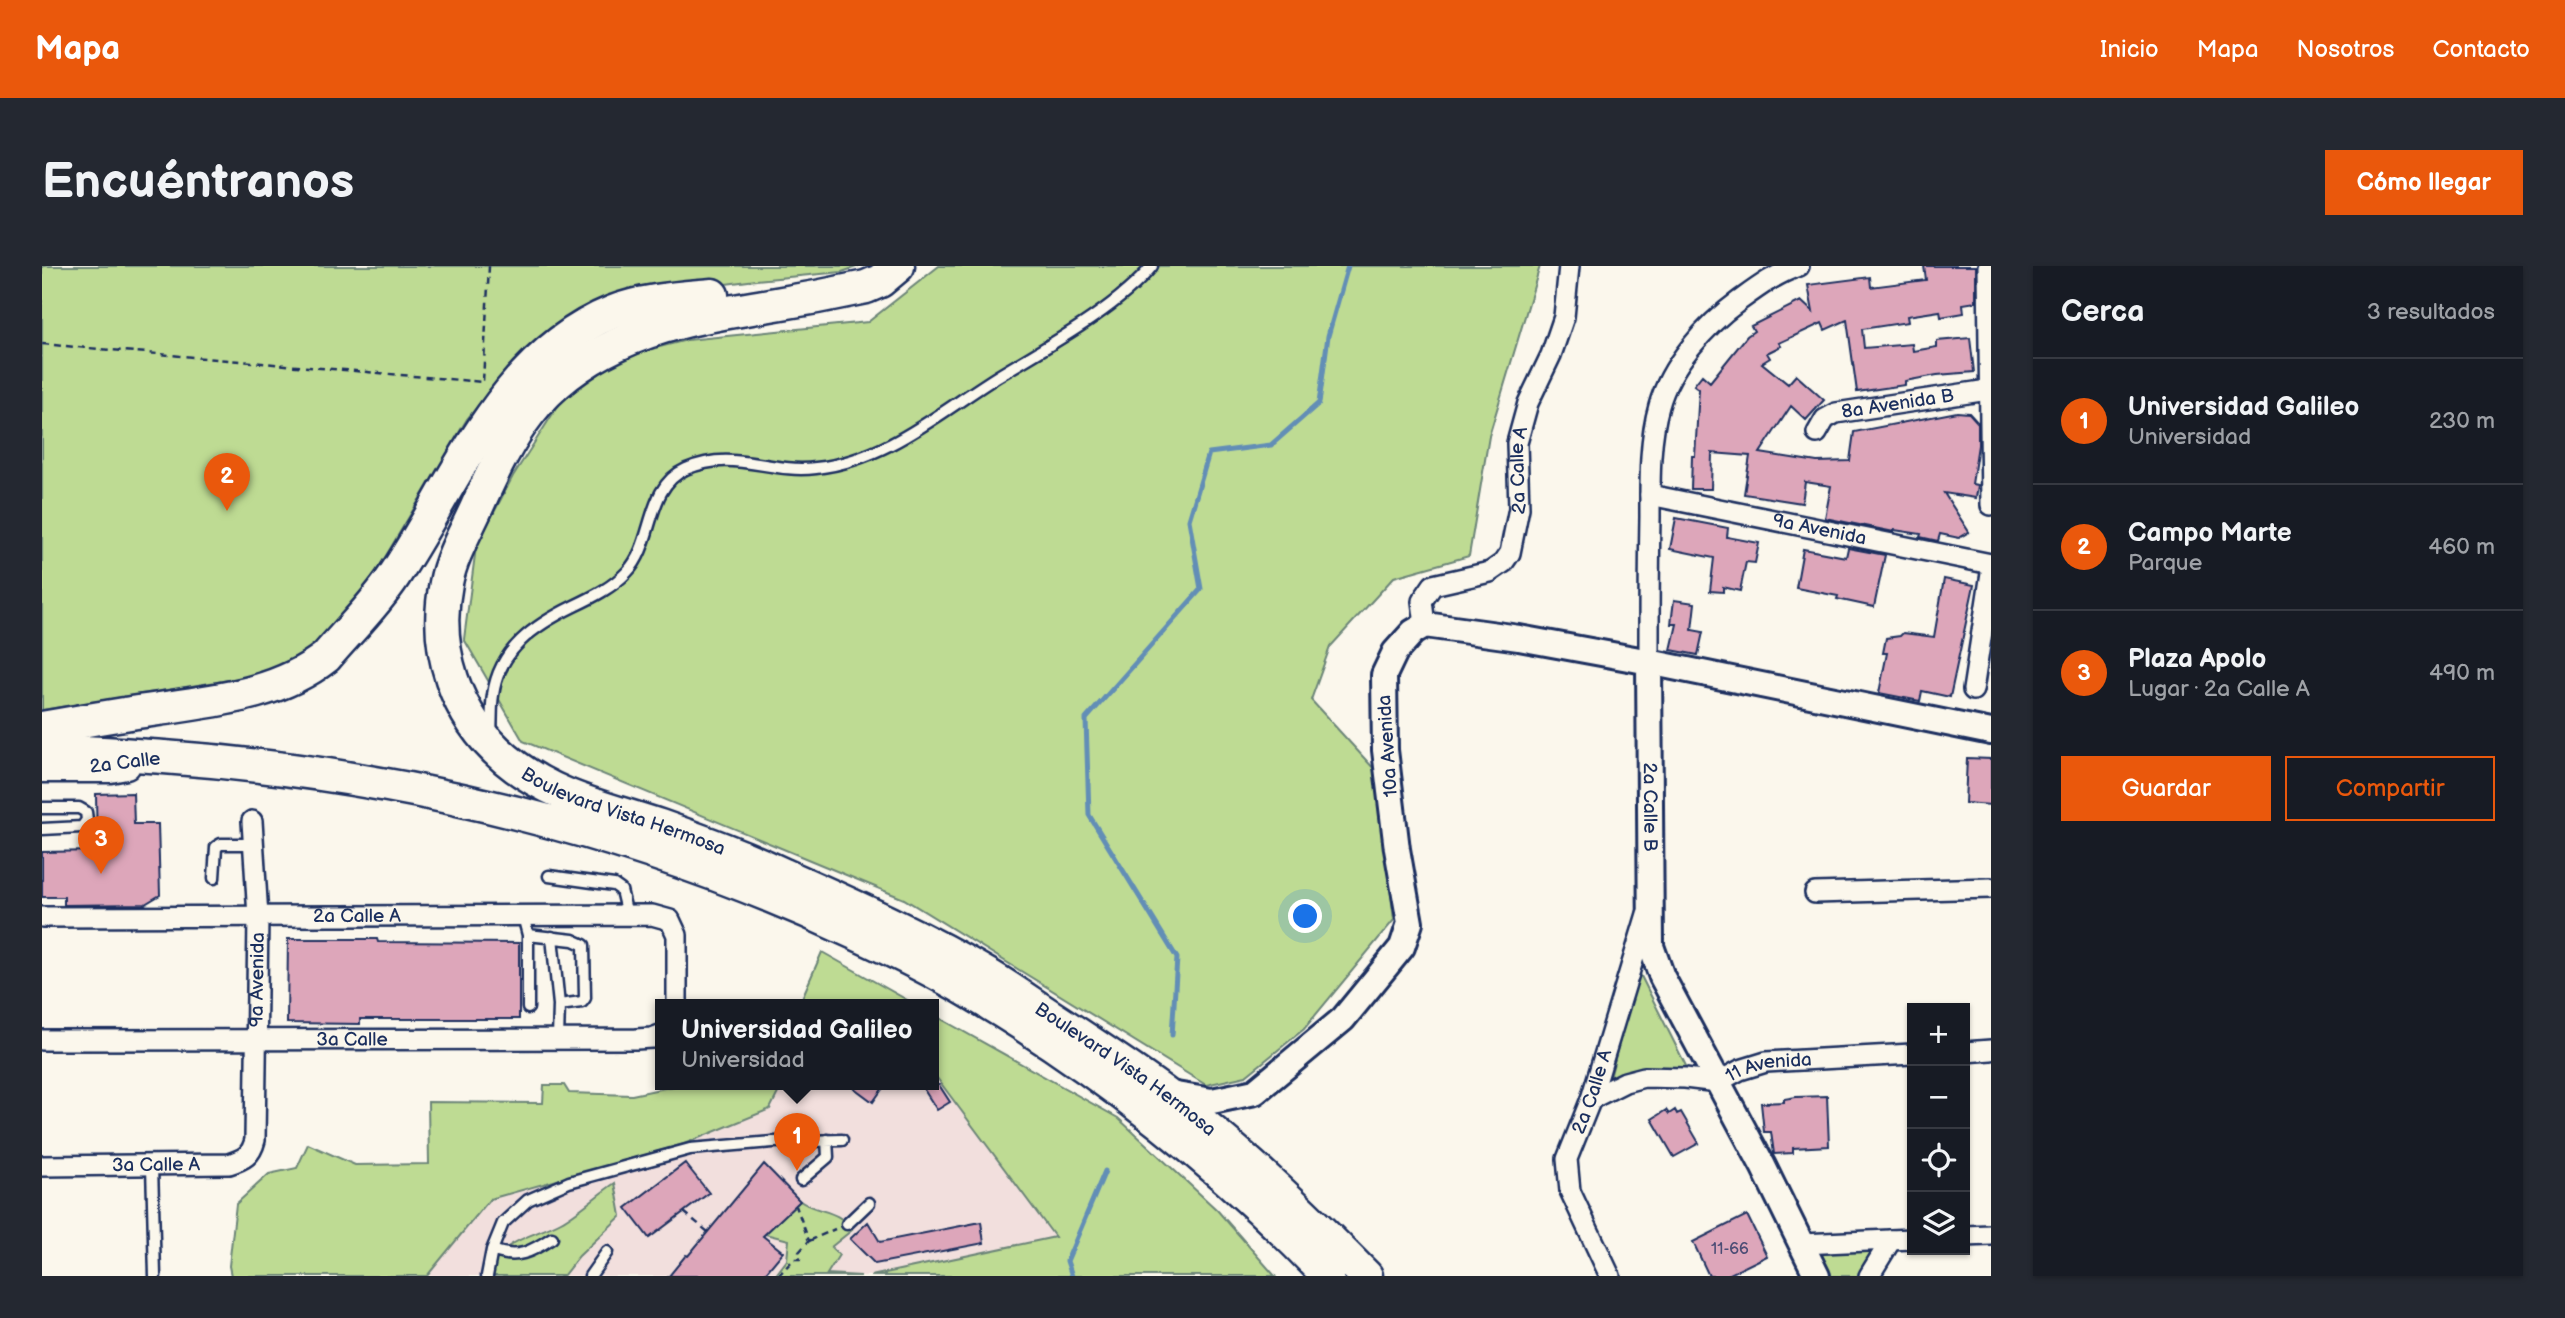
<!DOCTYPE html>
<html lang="es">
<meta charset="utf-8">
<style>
body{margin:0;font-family:"Balsamiq Sans",sans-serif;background:#242831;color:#f1f3f6}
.controls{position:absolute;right:21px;bottom:21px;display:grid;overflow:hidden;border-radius:0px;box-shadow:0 2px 5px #0004}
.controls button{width:63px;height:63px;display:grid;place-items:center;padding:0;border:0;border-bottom:2px solid #363941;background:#171b24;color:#f1f3f6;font:35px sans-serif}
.you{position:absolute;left:1264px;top:651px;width:24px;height:24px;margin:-18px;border:5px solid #fff;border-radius:50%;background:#1a73e8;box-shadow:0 0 0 10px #1a73e833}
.badge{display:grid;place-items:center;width:46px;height:46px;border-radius:50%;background:#ea580c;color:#fff;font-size:23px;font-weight:700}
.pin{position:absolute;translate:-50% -58px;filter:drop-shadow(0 2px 4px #0008)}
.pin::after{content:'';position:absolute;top:37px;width:24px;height:21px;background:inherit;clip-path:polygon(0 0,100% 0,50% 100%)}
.popup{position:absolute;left:613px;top:733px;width:284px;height:91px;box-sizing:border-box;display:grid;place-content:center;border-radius:0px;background:#171b24;filter:drop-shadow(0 2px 5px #0005);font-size:23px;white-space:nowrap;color:#9ea1a6}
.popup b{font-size:26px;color:#f1f3f6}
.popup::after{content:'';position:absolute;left:50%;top:100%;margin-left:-14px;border:14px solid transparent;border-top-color:#171b24}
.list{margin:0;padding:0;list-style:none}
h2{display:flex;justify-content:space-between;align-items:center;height:91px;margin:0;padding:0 28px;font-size:30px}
h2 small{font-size:23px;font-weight:400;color:#9ea1a6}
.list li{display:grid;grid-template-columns:46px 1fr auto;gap:21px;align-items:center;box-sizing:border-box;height:126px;padding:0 28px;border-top:2px solid #363941}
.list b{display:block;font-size:26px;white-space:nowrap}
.list p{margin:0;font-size:23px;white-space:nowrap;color:#9ea1a6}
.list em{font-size:23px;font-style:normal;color:#9ea1a6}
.actions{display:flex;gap:14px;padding:21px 28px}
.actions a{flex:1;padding:16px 0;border:2px solid #ea580c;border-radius:0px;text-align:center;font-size:24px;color:#ea580c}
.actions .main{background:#ea580c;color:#fff}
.icon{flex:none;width:38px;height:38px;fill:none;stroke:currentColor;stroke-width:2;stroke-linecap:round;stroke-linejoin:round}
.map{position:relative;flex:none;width:1949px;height:1010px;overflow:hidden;border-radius:0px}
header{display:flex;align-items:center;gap:42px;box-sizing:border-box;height:98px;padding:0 35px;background:#ea580c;color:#fff}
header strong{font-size:33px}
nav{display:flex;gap:38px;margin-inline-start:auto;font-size:24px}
.intro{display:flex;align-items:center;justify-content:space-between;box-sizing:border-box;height:168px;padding:0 42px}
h1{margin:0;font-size:49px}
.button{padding:18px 32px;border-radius:0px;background:#ea580c;color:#fff;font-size:24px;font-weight:700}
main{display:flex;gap:42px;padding:0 42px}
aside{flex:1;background:#171b24;border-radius:0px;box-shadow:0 2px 5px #0004}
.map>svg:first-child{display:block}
</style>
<header>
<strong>Mapa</strong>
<nav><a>Inicio</a><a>Mapa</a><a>Nosotros</a><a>Contacto</a></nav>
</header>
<div class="intro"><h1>Encuéntranos</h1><a class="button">Cómo llegar</a></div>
<main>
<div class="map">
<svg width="1949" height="1010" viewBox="0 0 1949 1010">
<rect width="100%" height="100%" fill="#fbf7ec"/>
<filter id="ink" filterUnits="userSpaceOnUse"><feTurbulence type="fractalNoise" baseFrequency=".0143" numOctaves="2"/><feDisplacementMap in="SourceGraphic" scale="14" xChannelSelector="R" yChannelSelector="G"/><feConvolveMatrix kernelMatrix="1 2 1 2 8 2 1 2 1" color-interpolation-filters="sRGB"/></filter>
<g filter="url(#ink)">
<!-- built -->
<path fill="#f2dfdd" d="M892,808L1013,971L829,1010H385L448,933L642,878L728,843L740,819H892Z"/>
<!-- green -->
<path fill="#bedb93" stroke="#6c8578" stroke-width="2" d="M0,0H817L800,6L714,14L600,29L500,72L464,106L425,153L307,352C279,380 255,396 218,409L0,444Z
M897,0H1498L1447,170L1427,290L1352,311L1288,381L1269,434L1334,505L1352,654L1262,763L1204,810L1164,819L862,633L481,475L422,373L434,281L471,210L519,135L582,90L645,74L826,56Z
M780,686L874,739H757Z
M1596,704L1647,806L1603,805L1568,812Z
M892,749L1076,852L1175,944L1233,1010H829L1013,971L892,808Z
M502,819H522L527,827L590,829L637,819H740L728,843L642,878L448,933L385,1010H189L187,1000L194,938L227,908L255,902L266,878L313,899L387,898L386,836L501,837Z
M573,917L579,950L537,990L521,1010H449C454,973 492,971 519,956C536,947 556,928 573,917Z
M758,935C777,948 795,942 810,964L789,981L797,989L785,1008L819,1010H733L745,994L747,974L723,968Z
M1830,984L1817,1010H1789L1779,988Z"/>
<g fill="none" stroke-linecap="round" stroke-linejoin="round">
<!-- stream -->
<path stroke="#628eb6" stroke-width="5" d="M1130,769L1135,692L1047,549L1044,453L1159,323L1147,254L1167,187L1229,179L1277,137L1286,70L1306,0
M1030,1010L1025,995L1063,905"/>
</g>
<!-- building -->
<path fill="#dda6ba" stroke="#1b2f5e" stroke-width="2" d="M1882,0H1934V36L1921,38L1922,47L1899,51L1898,45L1865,50L1866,56L1820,63L1822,82L1870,78L1871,85L1895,81V75L1928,72L1932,106L1895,109L1863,115V119L1815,126L1805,54L1783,64L1780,57L1737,77L1739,80L1725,87L1728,92L1720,97L1746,118L1754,109L1782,134L1764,154L1749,140L1718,187L1775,196L1808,195L1812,166L1915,146L1927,147L1936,157V179L1930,218L1936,219L1934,232L1902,227L1927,266L1917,272L1898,268L1896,275L1878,271L1879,268L1852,264V266L1783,252L1789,220L1763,216L1760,237L1702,228L1708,190L1670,187L1669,223H1649L1650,190H1653L1657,123L1652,119L1660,109L1668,116L1705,70L1712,65L1709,60L1759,35L1771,46L1766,19L1828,11L1829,21L1884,14Z
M1634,252L1686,262L1685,271L1717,277L1713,297L1704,296L1698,325L1681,321V326L1668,325L1672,292L1628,283Z
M1806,282L1843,289L1832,341L1795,333L1796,330L1754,322L1761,283L1804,291Z
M1902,313L1932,319L1908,431L1880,425L1878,435L1837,427L1845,387H1841L1844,372L1858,370L1861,367L1892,371Z
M1632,334L1653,337L1650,364L1661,366L1656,389L1629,384L1635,358H1629Z
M1925,492L1949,493V539L1923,537Z
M91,527L92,558H116L118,629L103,638L22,639V631H0V586L55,585L54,528Z
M246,673H335L336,676L477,677V753H318V758L245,757Z
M808,819H843L831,836Z
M879,819H897L908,836L895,844Z
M1785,830L1787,880L1751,882V887L1732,888L1729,866H1722L1719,837L1742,836V833L1754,831Z
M1624,844L1627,848L1633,844L1635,848L1639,846L1657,877L1632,891L1610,853Z
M643,897L667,927L607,972L584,942Z
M722,898L758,935L721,970L741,986L721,1010H627L644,989L646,990Z
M1705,949L1725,990L1684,1010H1667L1651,976Z
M826,956L838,976L939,956L942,977L833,998L808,973Z"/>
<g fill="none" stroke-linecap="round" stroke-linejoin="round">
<!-- service casing -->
<g stroke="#1b2f5e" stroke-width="15">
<path id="service" d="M449,466C450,454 449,441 451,429C457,383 493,359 532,340C551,331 571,321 585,306C613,277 603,221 644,203C692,182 727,208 774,202C845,194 898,146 956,110C1004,81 1076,42 1110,0
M0,542H37L44,546L45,554L40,561L0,563
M507,610L572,619L579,624L585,649
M172,612L174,581L179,578H212
M481,650L486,669L531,674L542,679L543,732L540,736L517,739L516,773
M510,671L517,739
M486,742V669
M110,900L113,1010
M759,914L786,891L785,874
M805,958L827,937
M450,984C475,994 489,986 510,972
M445,1010L450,984L461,957L486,934L527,916L648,883L731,876L800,874
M548,1010L565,986"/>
</g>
<!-- minor casing -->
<g stroke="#1b2f5e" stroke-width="24">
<g id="minor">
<path d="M1946,0L1949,239"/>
<path id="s1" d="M1775,167L1783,153L1794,147L1946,124"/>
<path id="s2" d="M1608,229L1949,298"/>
<path id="s3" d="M1383,359L1380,335L1391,319L1448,306L1461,297L1468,287L1477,242L1475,177L1486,137L1509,89L1522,51L1527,0"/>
<path d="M1607,396C1607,348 1607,300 1608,251C1608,215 1607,175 1617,140C1628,99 1664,59 1697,35C1715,22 1735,7 1757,0"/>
<path d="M1931,424L1949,307"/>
<path d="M1773,627L1949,622"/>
<path id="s4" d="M0,651L610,649L628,654L635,669V739"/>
<path id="s5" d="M0,774L594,773L610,772L618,769"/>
<path d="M1923,786L1949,784"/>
<path id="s6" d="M1549,833L1583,816L1602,811L1643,812L1676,816L1698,804L1724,796L1870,788"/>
<path id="s7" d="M0,900L187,898C202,893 209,890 213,874L216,651L210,555"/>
<path d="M1923,970L1949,969"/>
<path d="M1760,978L1870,973"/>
<path id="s8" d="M1568,1010L1528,925L1525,893L1549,833L1605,648"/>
<path d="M1827,1010L1849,974"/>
</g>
</g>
<!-- tertiary casing -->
<g stroke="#1b2f5e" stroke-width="30">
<g id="tertiary">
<path id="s9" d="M1607,396L1609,680L1620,711L1721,900L1775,1010"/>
<path d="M1122,827L1170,835L1213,826L1301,753L1360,681L1368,657L1355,583L1343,484L1342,409L1353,386L1371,366L1383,359L1477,372L1592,393L1949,466"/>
</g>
</g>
<!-- secondary casing -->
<g stroke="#1b2f5e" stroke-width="33">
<path id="secondary" d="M0,502H68L84,499"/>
</g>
<!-- primary casing -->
<g stroke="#1b2f5e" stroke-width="37">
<g id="primary">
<path id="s10" d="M856,0L838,15L824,21C792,28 760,34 728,39C675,48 623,55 574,79C496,116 468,167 434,243C423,267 409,291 404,317C391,382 413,450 464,493C509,531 564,542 618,560C660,575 702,590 742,609C812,640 883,672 949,711C972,725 994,741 1016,755C1051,778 1086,801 1119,825C1193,880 1260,945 1324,1010"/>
<path d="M0,462C39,455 78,448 117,443C175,434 236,429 284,391C306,365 333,339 352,310C415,216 458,92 571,46C601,34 638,32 670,29"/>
<path d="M0,485C41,485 81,488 122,491C360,508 596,565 813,667C852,685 891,704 928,726C1057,802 1183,901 1286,1010"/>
</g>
</g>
<!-- path -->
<path stroke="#1b2f5e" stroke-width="2.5" stroke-dasharray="7 5" stroke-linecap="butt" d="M0,78L441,116L447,0
M642,946L666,966
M767,975L793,963
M736,1010L752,993H758L757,986L767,975L754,940"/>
<!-- service -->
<use href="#service" stroke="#fbf7ec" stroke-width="10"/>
<!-- minor -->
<use href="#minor" stroke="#fbf7ec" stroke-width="19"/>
<!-- tertiary -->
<use href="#tertiary" stroke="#fbf7ec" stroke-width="24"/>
<!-- secondary -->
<use href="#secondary" stroke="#fbf7ec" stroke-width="28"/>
<!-- primary -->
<use href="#primary" stroke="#fbf7ec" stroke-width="32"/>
</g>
</g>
<g text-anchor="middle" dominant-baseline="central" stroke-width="5" stroke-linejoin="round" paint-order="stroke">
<!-- number labels -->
<g font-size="16" fill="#4c4d75">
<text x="1688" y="983">11-66</text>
</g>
<!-- street labels -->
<g font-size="19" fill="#1b2f5e" stroke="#fbf7ec">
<text stroke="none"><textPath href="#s1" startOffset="91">8a Avenida B</textPath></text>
<text stroke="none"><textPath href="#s3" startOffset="214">2a Calle A</textPath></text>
<text stroke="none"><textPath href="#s2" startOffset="173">9a Avenida</textPath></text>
<text transform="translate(1346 480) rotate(-94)">10a Avenida</text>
<text transform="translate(83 497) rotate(-7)">2a Calle</text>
<text stroke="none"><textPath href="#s9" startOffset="145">2a Calle B</textPath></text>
<text stroke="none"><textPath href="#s10" startOffset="922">Boulevard Vista Hermosa</textPath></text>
<text stroke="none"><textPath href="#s4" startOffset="315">2a Calle A</textPath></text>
<text stroke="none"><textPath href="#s7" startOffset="385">9a Avenida</textPath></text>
<text stroke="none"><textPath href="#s5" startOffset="310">3a Calle</textPath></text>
<text stroke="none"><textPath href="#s6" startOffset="186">11 Avenida</textPath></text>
<text stroke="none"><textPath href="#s10" startOffset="1489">Boulevard Vista Hermosa</textPath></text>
<text stroke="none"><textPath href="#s8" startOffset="198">2a Calle A</textPath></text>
<text stroke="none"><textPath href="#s7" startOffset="114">3a Calle A</textPath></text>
</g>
</g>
</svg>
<div class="controls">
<button>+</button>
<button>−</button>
<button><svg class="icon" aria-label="locate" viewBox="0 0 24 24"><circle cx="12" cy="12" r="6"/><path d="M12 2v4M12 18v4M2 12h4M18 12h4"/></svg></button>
<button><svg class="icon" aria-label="layers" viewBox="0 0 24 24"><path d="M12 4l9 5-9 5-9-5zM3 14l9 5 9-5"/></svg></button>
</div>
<div class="you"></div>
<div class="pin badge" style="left:755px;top:905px">1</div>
<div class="popup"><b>Universidad Galileo</b>Universidad</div>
<div class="pin badge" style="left:185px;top:245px">2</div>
<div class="pin badge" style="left:59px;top:608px">3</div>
</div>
<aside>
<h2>Cerca<small>3 resultados</small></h2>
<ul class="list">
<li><span class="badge">1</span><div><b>Universidad Galileo</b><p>Universidad</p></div><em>230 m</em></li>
<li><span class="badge">2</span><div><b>Campo Marte</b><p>Parque</p></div><em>460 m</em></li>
<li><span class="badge">3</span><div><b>Plaza Apolo</b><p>Lugar · 2a Calle A</p></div><em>490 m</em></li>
</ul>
<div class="actions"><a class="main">Guardar</a><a>Compartir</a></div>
</aside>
</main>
